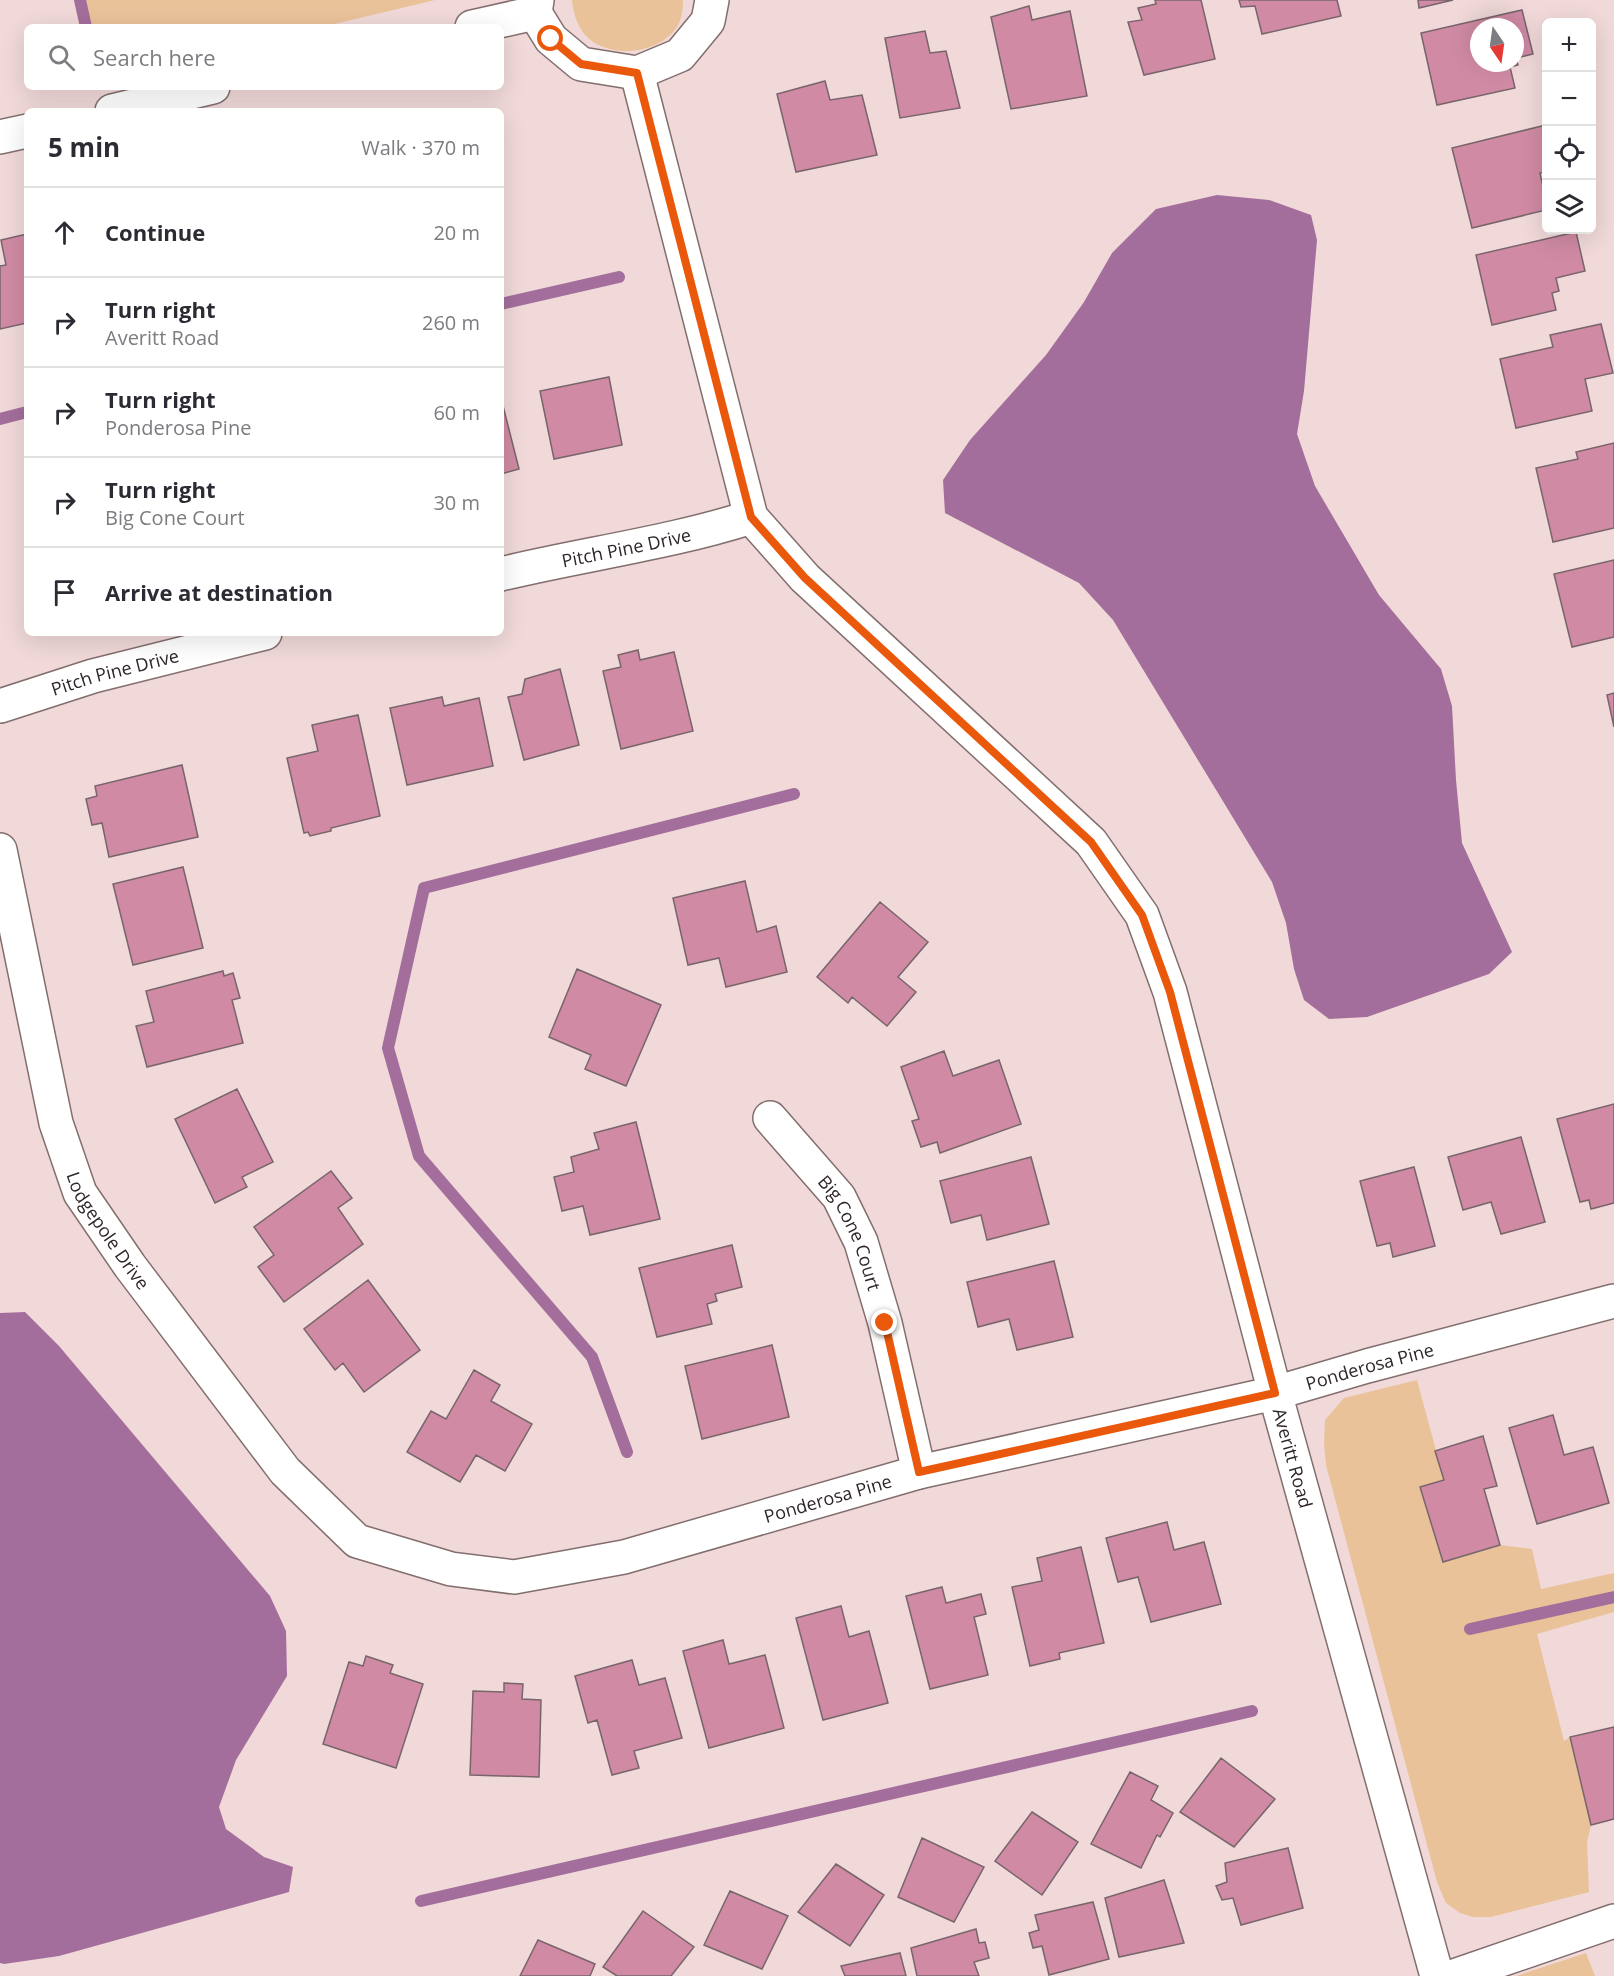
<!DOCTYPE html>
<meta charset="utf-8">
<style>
body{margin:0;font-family:"Open Sans",sans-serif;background:#f7f7f7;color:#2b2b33}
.controls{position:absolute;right:18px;top:18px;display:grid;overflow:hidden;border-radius:9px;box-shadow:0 6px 24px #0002}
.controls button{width:54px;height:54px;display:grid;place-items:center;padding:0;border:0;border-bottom:2px solid #e1e1e2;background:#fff;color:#2b2b33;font:30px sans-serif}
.compass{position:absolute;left:1470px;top:18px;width:54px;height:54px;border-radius:50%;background:#fff;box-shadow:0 6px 24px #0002;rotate:167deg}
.stop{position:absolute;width:18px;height:18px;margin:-14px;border:4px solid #ea580c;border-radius:50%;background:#fff}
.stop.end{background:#ea580c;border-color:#fff;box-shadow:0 2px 6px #0008}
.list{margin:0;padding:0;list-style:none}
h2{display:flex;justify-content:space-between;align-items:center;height:78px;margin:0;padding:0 24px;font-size:26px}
h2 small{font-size:20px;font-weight:400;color:#7c7c81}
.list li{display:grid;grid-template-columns:39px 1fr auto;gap:18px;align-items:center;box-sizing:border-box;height:90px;padding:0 24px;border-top:2px solid #e1e1e2}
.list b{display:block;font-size:22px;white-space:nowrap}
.list p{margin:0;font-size:20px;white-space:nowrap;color:#7c7c81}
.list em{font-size:20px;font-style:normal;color:#7c7c81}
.icon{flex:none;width:33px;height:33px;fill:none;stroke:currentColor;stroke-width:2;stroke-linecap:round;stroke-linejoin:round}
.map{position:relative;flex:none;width:1614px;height:1976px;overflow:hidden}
.search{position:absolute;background:#fff;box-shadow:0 6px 24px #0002;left:24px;top:24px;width:480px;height:66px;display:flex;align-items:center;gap:15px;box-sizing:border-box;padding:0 21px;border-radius:9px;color:#7c7c81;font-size:22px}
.panel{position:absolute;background:#fff;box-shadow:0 6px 24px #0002;left:24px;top:108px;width:480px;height:528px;border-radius:9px}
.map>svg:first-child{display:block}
</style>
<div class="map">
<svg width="1614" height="1976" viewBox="0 0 1614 1976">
<rect width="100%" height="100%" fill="#f0d9d8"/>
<!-- green -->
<path fill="#eac29a" d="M80,0H435L322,27H86Z
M572,0H683C683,9 682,19 677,27C659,54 612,59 588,38C578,29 573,13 572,0Z
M1417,1380L1444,1480L1420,1488L1443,1562L1500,1545L1532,1549L1541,1589L1614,1573V1612L1537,1634L1564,1741L1570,1737L1591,1825L1587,1842L1589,1892L1491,1917H1473L1460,1913L1446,1903L1437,1882L1326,1465L1324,1443L1325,1420L1344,1398Z
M1586,1953L1595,1976H1516Z"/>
<!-- water -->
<path fill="#a36e9b" d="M1217,195L1269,200L1311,215L1317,240L1304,391L1297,434L1315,486L1379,595L1441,669L1452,706L1456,780L1462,843L1512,952L1489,974L1367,1017L1329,1019L1304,1000L1294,969L1286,923L1272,882L1113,620L1079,583L945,513L943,480L970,440L1046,355L1084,302L1112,253L1156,209Z
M25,1312L59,1346L270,1596L286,1631L287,1676L236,1760L219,1807L226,1829L264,1857L293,1867L289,1892L59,1956L4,1964L0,1963V1313Z"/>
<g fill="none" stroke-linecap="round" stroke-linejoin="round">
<!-- stream -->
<path stroke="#a36e9b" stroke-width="12" d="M80,0L86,27
M501,304L619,277
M0,419L27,412
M627,1452L592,1357L419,1156L388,1048L424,888L794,794
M1470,1629L1614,1597
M421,1901L1252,1711"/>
</g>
<!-- building -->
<path fill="#d08aa4" stroke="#78656c" stroke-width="1.5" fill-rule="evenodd" d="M1155,0H1201L1215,59L1144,75L1128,22L1142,20L1138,8L1156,4Z
M1239,0H1337L1341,16L1262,34L1255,6L1241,7Z
M1418,0H1453L1419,8Z
M1029,6L1032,20L1070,11L1087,96L1011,109L991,17Z
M1522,10L1533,54L1516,58L1518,65L1510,67L1515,88L1437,105L1421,33ZM1479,27H1515V63H1479Z
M925,31L930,53L946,51L960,108L900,118L885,38Z
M825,81L830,100L862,95L877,155L796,172L777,94Z
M1546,125V172L1540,173L1546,200V210L1472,228L1452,148Z
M1576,232L1585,271L1556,278L1559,291L1552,293L1556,310L1492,325L1476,255Z
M27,234V323L0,329V266L6,265L1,240Z
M1601,324L1613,373L1585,379L1592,411L1516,428L1500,359L1553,347L1550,335Z
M609,377L622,445L554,459L540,391Z
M501,398L519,469L501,474Z
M1614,443V528L1553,542L1536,468L1578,459L1576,452Z
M1614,560V637L1572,647L1554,574Z
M638,650L640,660L674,652L693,731L621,749L603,671L621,667L618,655Z
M560,669L579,745L524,760L508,697L522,694L525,679Z
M1614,693V727L1607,695Z
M442,697L444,706L479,698L493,766L407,785L390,708Z
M358,715L380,816L331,828V831L310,836L308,832L304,833L287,758L318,751L312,725Z
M182,765L198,837L109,857L102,823L92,825L86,799L97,796L95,786Z
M183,867L203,948L133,965L113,884Z
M745,881L757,932L776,926L787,972L726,987L719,958L688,965L673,898Z
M880,902L928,942L898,977L916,992L887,1026L852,997L848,1003L817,977Z
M577,969L661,1005L626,1086L585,1069L591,1055L549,1037Z
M223,971L224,976L233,973L240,998L232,1000L243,1043L147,1067L136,1026L154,1022L146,991Z
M944,1051L953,1076L999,1060L1021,1124L940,1153L937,1142L921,1147L912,1121L919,1119L901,1067Z
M237,1089L273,1162L242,1177L247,1187L215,1203L175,1119Z
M1614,1104V1203L1591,1209L1589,1200L1580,1202L1557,1119Z
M636,1122L660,1219L590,1235L583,1206L562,1211L554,1177L574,1172L571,1157L599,1149L594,1133Z
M1521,1137L1545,1222L1501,1234L1491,1202L1463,1210L1448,1157Z
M1031,1157L1049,1224L987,1240L981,1215L951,1223L940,1181Z
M1414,1167L1435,1246L1393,1257L1390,1243L1377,1246L1360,1181Z
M331,1171L352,1198L338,1208L363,1244L284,1302L258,1267L274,1255L254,1227Z
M732,1245L742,1287L715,1294L717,1301L707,1304L712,1324L657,1337L639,1268Z
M1054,1261L1073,1337L1017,1350L1009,1319L978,1327L967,1282Z
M368,1280L420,1350L364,1392L343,1363L335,1370L304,1329Z
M772,1345L789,1417L702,1439L685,1366Z
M474,1370L500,1385L491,1401L532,1424L505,1471L476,1455L460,1482L407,1452L431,1411L446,1419Z
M1553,1415L1564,1455L1593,1447L1609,1503L1537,1524L1509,1428Z
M1483,1436L1497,1486L1484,1489L1500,1545L1443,1562L1420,1487L1444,1480L1435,1451Z
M1167,1522L1174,1550L1204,1542L1221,1604L1151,1622L1138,1577L1118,1582L1106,1538Z
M1081,1547L1104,1643L1059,1653L1060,1659L1030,1666L1012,1587L1042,1581L1037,1558Z
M942,1587L946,1603L981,1594L986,1614L974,1617L988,1675L930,1689L906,1596Z
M841,1606L849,1637L869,1631L888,1703L823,1720L796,1618Z
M723,1640L729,1664L765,1655L784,1728L709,1748L683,1651Z
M366,1656L393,1665L390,1673L423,1684L396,1768L323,1744L349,1662L363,1666Z
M632,1660L639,1685L665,1678L682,1738L634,1751L639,1768L612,1775L597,1720L588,1723L575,1676Z
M504,1683L523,1684L522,1699L541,1700L539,1777L470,1775L473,1691L504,1692Z
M1614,1727V1819L1591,1825L1570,1737Z
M1221,1758L1275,1799L1234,1847L1180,1812Z
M1130,1772L1158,1786L1151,1800L1173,1813L1160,1837L1157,1835L1141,1868L1091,1844Z
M1032,1812L1078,1842L1042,1895L995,1861Z
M922,1838L984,1867L954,1922L898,1897Z
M1288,1848L1303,1908L1241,1925L1233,1898L1222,1900L1216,1886L1227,1882L1225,1863Z
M836,1864L884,1895L850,1946L798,1912Z
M1164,1880L1184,1943L1119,1957L1105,1898Z
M730,1891L788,1916L762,1969L704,1945Z
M1093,1902L1109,1959L1049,1975L1042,1946L1033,1948L1029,1933L1039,1930L1035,1915Z
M643,1911L694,1947L671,1976H617L603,1967Z
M976,1929L979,1943L985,1942L989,1958L974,1962L979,1976H917L911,1948Z
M538,1940L595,1964L590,1976H520Z
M900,1953L906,1976H845L841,1966Z"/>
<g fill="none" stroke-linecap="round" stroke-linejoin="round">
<!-- minor casing -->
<g stroke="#836e6e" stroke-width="36">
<g id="minor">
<path d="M537,0L535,13L551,39L581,64L637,73L680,55L708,21L712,0"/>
<path d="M472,27L535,13"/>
<path id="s1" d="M637,73L751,517L805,578L1091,842L1142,915L1170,992L1275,1393L1437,1976"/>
<path d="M112,111L213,87"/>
<path d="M0,137L27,131"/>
<path id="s2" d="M501,574C584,554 670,543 751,517"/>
<path id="s3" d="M0,706L93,676L265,633"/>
<path id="s4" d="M0,850L56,1123L80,1193L130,1266L285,1471L357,1541L451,1569L514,1577L624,1557L919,1472L1275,1393L1367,1366L1614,1301"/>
<path id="s5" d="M770,1118L839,1197L861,1242L885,1323L919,1472"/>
<path d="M1454,1976L1614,1921"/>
</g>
</g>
<!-- minor -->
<use href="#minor" stroke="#fff" stroke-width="33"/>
</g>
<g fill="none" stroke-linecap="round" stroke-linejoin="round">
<!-- route -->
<path stroke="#ea580c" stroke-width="8" d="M551,39L581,64L637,73L751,517L805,578L1091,842L1142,915L1170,992L1275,1393L919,1472L885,1323"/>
</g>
<g text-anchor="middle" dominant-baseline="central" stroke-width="5" stroke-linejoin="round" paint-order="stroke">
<!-- street labels -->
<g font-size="18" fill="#2f2626" stroke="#fee6e5">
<text stroke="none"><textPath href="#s2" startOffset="128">Pitch Pine Drive</textPath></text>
<text stroke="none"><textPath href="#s3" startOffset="120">Pitch Pine Drive</textPath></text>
<text stroke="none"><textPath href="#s4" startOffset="399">Lodgepole Drive</textPath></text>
<text stroke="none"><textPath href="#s5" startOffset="142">Big Cone Court</textPath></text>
<text stroke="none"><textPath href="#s4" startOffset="1842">Ponderosa Pine</textPath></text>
<text stroke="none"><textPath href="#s1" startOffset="1582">Averitt Road</textPath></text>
<text stroke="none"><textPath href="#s4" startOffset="1284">Ponderosa Pine</textPath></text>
</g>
</g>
</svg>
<div class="controls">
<button>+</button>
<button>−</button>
<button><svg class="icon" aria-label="locate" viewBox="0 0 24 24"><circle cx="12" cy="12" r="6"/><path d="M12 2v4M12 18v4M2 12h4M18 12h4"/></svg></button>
<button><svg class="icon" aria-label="layers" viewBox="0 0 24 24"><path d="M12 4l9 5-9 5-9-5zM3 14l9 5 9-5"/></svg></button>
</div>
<svg class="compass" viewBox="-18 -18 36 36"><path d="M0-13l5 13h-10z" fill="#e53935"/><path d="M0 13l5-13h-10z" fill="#7c7c81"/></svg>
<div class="stop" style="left:551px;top:39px"></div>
<div class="stop end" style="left:885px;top:1323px"></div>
<div class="search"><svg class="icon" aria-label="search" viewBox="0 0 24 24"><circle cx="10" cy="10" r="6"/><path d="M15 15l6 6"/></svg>Search here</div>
<section class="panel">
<h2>5 min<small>Walk · 370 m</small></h2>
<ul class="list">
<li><svg class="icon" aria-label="ahead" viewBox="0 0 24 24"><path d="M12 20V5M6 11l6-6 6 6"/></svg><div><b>Continue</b></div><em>20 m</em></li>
<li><svg class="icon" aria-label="right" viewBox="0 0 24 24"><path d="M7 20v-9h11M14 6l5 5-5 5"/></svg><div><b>Turn right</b><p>Averitt Road</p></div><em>260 m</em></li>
<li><svg class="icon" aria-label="right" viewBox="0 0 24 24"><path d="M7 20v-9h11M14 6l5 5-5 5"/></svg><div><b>Turn right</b><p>Ponderosa Pine</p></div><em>60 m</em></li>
<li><svg class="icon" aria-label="right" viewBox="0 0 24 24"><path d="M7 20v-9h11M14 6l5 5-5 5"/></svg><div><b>Turn right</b><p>Big Cone Court</p></div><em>30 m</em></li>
<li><svg class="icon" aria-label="arrive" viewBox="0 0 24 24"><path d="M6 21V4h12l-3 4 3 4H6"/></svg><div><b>Arrive at destination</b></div></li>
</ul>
</section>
</div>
